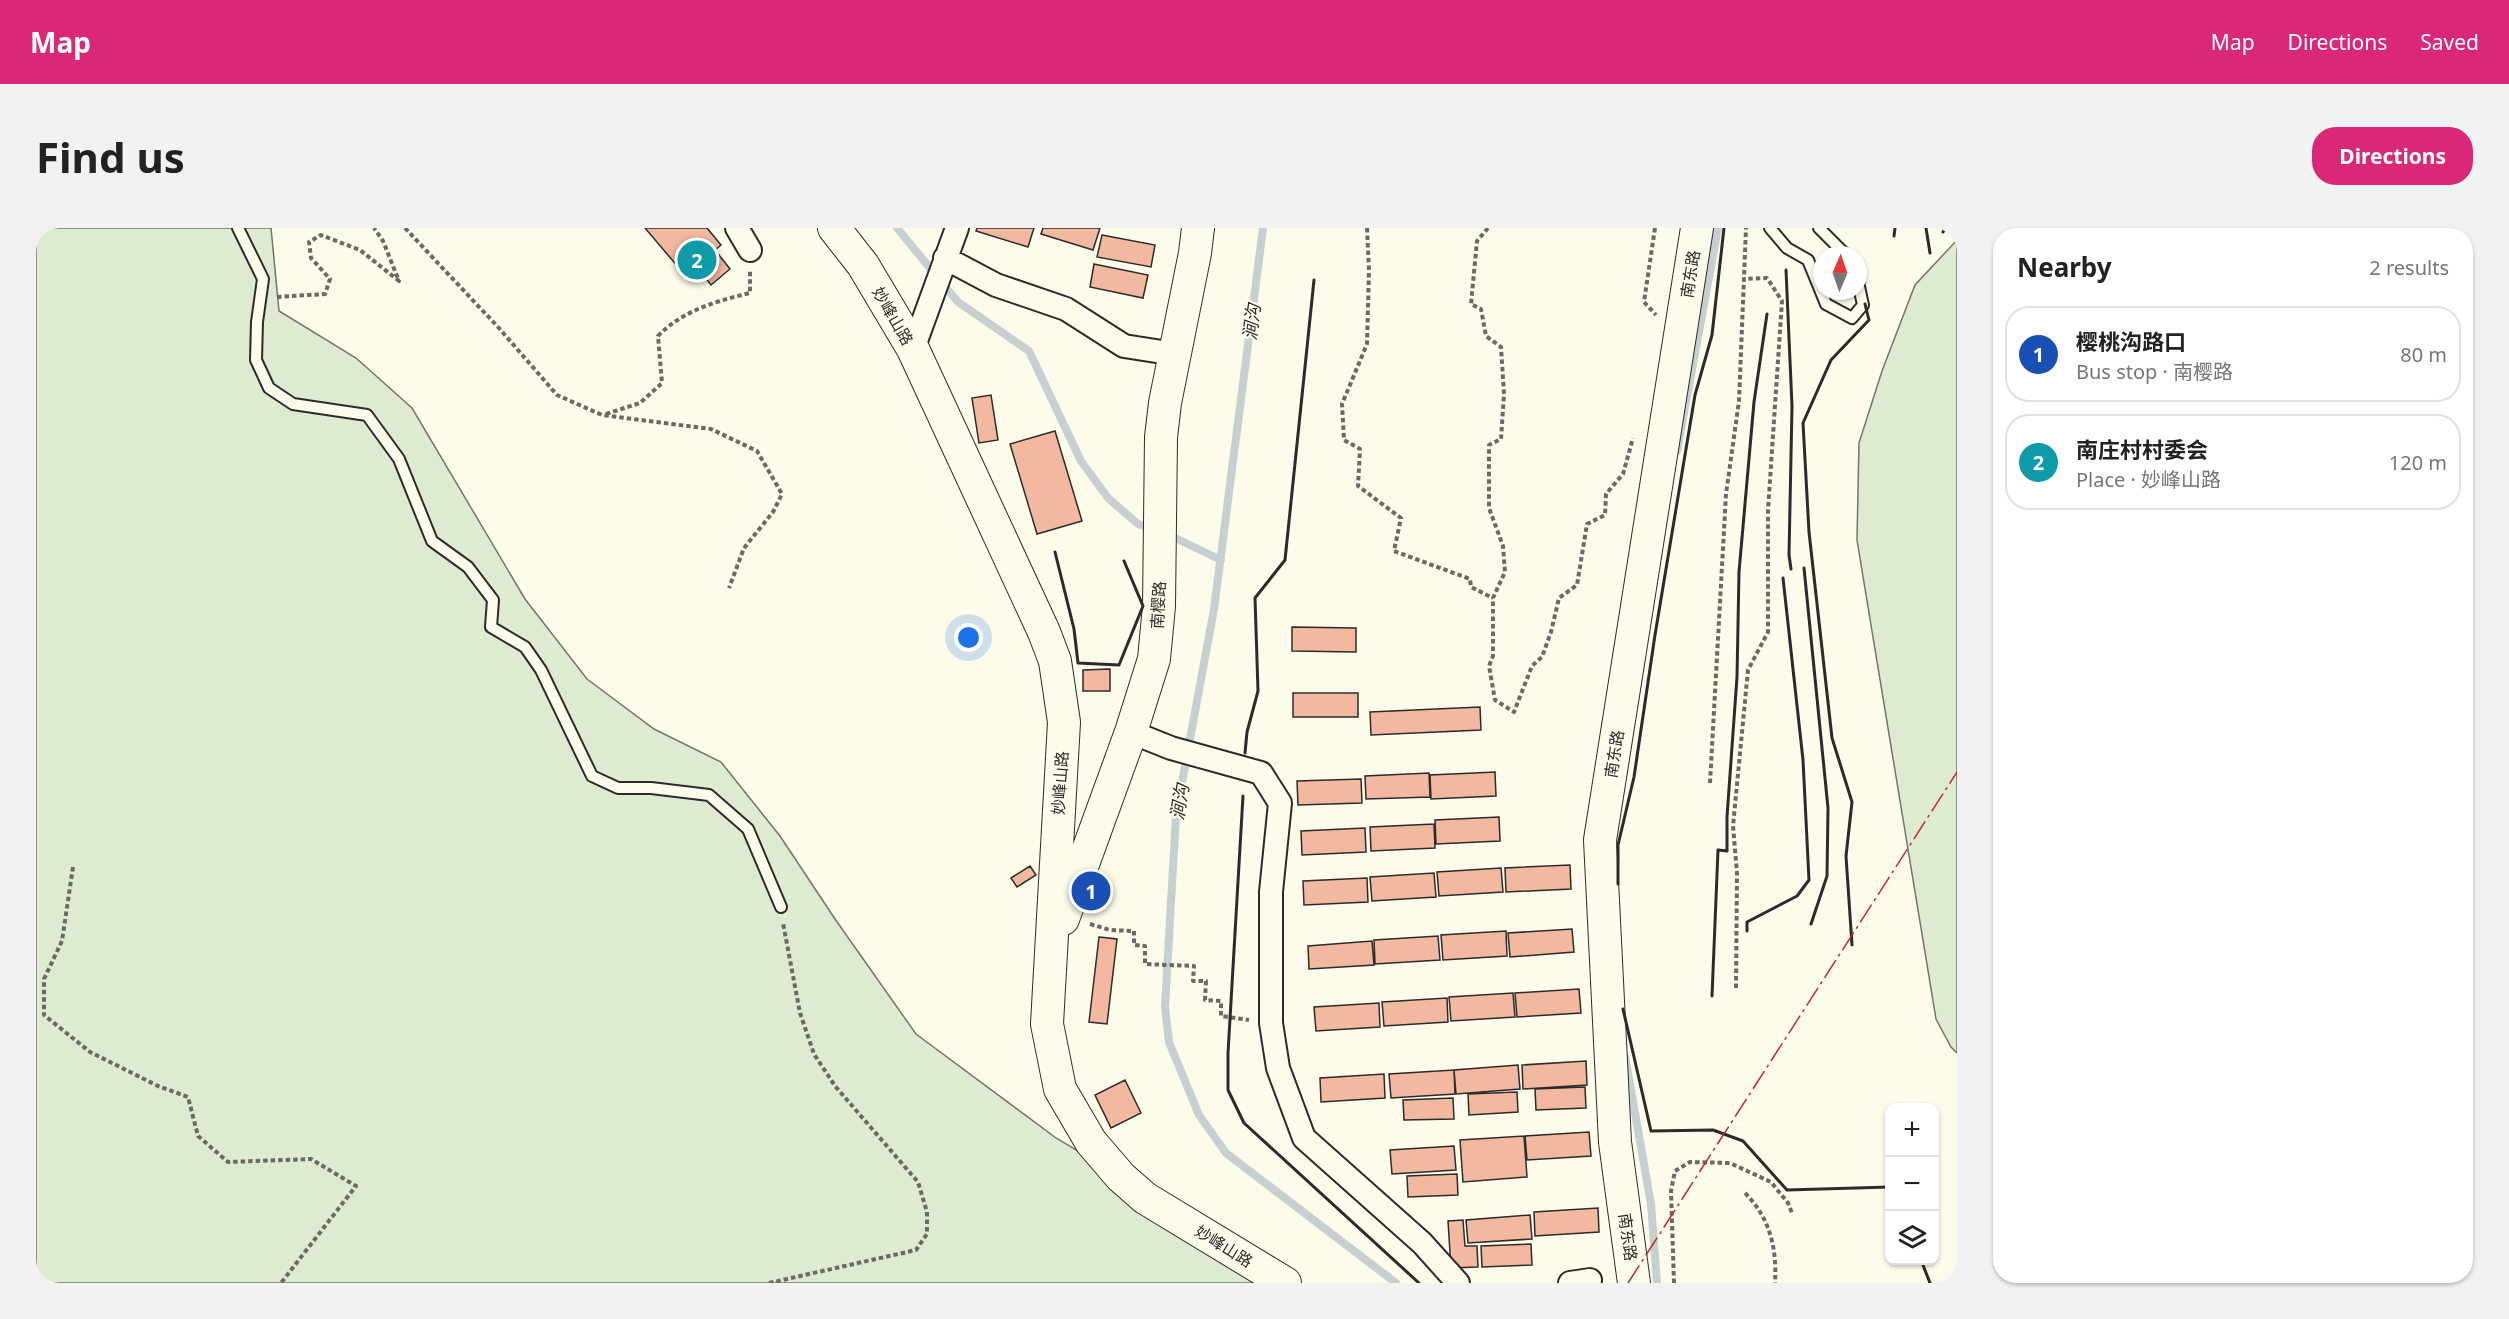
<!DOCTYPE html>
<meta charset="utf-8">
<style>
body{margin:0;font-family:"Noto Sans","Noto Sans SC",sans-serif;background:#f2f2f2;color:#222}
.controls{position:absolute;right:18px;bottom:18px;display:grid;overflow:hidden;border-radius:12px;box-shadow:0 2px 4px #0004}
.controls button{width:54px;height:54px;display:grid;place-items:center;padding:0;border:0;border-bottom:2px solid #e0e0e0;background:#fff;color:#222;font:30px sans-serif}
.compass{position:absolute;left:1777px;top:18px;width:54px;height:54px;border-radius:50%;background:#fff;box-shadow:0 2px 4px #0004;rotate:2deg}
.you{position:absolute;left:933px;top:410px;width:21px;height:21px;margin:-15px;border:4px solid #fff;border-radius:50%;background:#1a73e8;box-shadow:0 0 0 9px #1a73e833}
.badge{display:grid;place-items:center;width:39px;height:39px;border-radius:50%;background:#db2777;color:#fff;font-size:20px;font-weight:700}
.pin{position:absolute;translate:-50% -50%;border:3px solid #fff;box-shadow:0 2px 6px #0006}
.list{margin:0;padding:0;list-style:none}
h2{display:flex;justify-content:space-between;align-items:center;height:78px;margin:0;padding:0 24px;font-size:26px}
h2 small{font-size:20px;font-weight:400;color:#767676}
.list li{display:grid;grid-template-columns:39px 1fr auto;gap:18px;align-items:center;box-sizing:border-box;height:96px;margin:0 12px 12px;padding:0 12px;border:2px solid #e0e0e0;border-radius:24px}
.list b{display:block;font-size:22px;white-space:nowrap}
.list p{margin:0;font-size:20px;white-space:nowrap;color:#767676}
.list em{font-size:20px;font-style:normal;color:#767676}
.icon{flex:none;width:33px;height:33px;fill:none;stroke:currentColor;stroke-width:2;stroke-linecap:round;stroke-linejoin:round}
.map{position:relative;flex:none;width:1921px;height:1055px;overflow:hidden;border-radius:24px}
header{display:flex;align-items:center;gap:36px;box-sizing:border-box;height:84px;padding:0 30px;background:#db2777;color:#fff}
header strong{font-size:28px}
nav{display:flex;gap:33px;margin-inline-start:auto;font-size:21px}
.intro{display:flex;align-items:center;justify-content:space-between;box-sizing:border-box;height:144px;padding:0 36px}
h1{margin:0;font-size:42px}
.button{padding:15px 27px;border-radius:24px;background:#db2777;color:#fff;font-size:21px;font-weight:700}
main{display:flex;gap:36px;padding:0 36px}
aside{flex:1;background:#fff;border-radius:24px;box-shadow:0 2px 4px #0004}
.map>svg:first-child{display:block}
</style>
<header>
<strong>Map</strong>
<nav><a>Map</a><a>Directions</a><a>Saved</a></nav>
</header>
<div class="intro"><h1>Find us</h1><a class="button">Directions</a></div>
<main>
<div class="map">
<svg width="1921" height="1055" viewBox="0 0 1921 1055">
<rect width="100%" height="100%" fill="#fdfbea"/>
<!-- green -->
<path fill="#deebd1" stroke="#74746e" stroke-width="1.5" d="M0,0H235L243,83L320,130L376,180L489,371L551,451L618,501L685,534L744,608L799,691L880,806L1020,910L1263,1055H0Z
M1921,12V825L1915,819L1900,791L1821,312L1823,215L1846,143L1879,57Z"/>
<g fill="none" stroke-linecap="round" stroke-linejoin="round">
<!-- stream -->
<path stroke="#c7d0d0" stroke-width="8" d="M861,0L922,74L993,123L1045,233L1072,270L1102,296L1116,301
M1227,0L1178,381L1140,587L1129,779L1133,814L1163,887L1190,925L1360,1055
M1641,223L1682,0
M1133,307L1185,332
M1589,828L1615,976L1621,1055"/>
</g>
<!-- building -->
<path fill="#f2b8a0" stroke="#2b2b2b" stroke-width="1.5" d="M609,0H671L685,17L679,22L694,41L675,57L665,44L654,53Z
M941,0H998L992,19L940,3Z
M1007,0H1064L1057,22L1005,6Z
M1066,7L1119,17L1115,39L1061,29Z
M1058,36L1112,47L1107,70L1054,59Z
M955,167L962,212L943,215L936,170Z
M1019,203L1046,293L1001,306L974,216Z
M1256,399L1320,400V424L1256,423Z
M1074,441V463H1047V442Z
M1257,465H1322V489H1257Z
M1444,479L1445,502L1335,507L1334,484Z
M1459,544L1460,568L1395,571L1394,547Z
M1393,545L1394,569L1330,571L1329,548Z
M1325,551L1326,575L1262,577L1261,553Z
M1463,589L1464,613L1400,616L1399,592Z
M1398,596L1399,620L1335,623L1334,599Z
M1329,600L1330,624L1266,627L1265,603Z
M1534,637L1535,661L1470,664L1469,640Z
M994,638L1000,647L981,659L975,650Z
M1465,640L1467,664L1403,668L1401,644Z
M1398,645L1400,669L1336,673L1334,649Z
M1331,650L1332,674L1268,677L1267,653Z
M1536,701L1538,724L1474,729L1472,705Z
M1470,703L1471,728L1407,732L1405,707Z
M1402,708L1404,732L1339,736L1338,712Z
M1063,709L1081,711L1071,796L1053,794Z
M1336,713L1338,737L1273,741L1272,718Z
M1543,761L1545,785L1481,789L1479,765Z
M1477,765L1479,789L1415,793L1413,769Z
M1411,770L1412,794L1348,798L1346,774Z
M1343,775L1344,799L1280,803L1278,779Z
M1550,833L1551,857L1487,861L1486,837Z
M1482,837L1484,861L1420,866L1418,842Z
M1418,842L1419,866L1355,870L1353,846Z
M1348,846L1349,870L1285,874L1284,850Z
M1089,852L1105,885L1075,900L1059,867Z
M1549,859L1550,880L1500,882L1499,861Z
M1481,864L1482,884L1433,887L1432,866Z
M1417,870L1418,891L1368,892L1367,872Z
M1553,904L1555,928L1491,932L1489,908Z
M1488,908L1491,949L1427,954L1424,912Z
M1418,918L1420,942L1356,946L1354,922Z
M1421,946L1422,967L1372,969L1371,948Z
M1562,980L1563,1004L1499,1008L1498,984Z
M1494,987L1496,1011L1432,1015L1430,992Z
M1427,992L1429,1018H1441L1442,1039L1415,1040L1412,993Z
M1495,1016L1496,1037L1446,1039L1445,1018Z"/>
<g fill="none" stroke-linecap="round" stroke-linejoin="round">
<!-- lane casing -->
<g stroke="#2b2b2b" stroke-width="14">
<path id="lane" d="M202,0L227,51L221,94L220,132L233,160L257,176L331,187L363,231L396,313L432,339L457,372L455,399L489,419L505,442L556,548L582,560H615L673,567L712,601L745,679
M1734,0L1751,20L1772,32L1790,76L1816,90L1827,77L1822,54
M1783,0L1810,27"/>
</g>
<!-- street casing -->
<g stroke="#2b2b2b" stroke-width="26">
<path id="street" d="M701,0L714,22
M909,30L960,57L1030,81L1088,118L1139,126
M877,121L921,0
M1095,504L1135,520L1225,545L1244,575L1235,664V795L1242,840L1268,910L1386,1015L1422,1055
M1534,1055L1554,1052"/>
</g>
<!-- secondary casing -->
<g stroke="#2b2b2b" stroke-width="34">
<path id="secondary" d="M798,0L827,37L877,121L1008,404L1019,433L1028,494L1011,796L1024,861L1055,914L1085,949L1109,970L1249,1055
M1027,691L1095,504L1118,431L1123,378L1125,209L1129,175L1159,25L1162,0
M1598,1055L1579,914L1564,612L1661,0"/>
</g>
<!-- path -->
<path stroke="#6a6964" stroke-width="4" stroke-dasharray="4.5 3" stroke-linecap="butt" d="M369,0L462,99L521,167L566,187L675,201L721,223L746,266L737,284L708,320L693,360
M1331,0L1333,42L1331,116L1306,176L1308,212L1324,221L1322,258L1365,290L1358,323L1434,351L1435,359L1457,370
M1452,0L1441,13L1435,76L1445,81L1450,108L1465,119L1468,166L1465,211L1453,217V280L1467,318L1469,344L1457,370V428L1453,438L1459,472L1478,484L1496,438L1506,429L1515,404L1523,370L1541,357L1551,296L1569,287L1570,266L1587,246L1597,210
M1619,0L1608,74L1620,87
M241,69L289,66L294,51L275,30L273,14L285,7L324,22L363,53L347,13L338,0
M570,186L604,175L626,155L622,108C646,83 680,73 714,65V43
M1674,555L1690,266L1703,173L1710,0
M37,639L26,713L8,751V787L54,824L122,858L152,869L162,908L192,934L275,931L320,958L245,1055
M1054,696L1074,702L1098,703V717L1109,718V736L1158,738L1157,753H1170L1169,772L1185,773V788L1213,792
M1700,760L1701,645L1697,598L1712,442L1732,404V282L1746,73L1731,50L1708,51
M1709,965C1734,990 1741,1020 1739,1055
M733,1055L880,1022L891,1006V984L882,954L799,858L778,826L764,785L747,695
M1638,1055L1635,963L1639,943L1654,934L1694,935L1735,954L1752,975L1756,985"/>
<!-- lane -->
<use href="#lane" stroke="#fdfbea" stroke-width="10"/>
<!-- street -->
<use href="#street" stroke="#fdfbea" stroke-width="22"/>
<!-- secondary -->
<use href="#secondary" stroke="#fdfbea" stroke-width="32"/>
<!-- wall -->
<path stroke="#2b2b2b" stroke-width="3" d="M1890,0L1894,25
M1907,4L1909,0
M1858,8L1859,0
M1750,42L1756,178L1753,327L1755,341
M1019,324L1038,401L1042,435L1083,437L1107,378L1088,333
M1768,340L1792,580L1791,648L1775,696
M1209,525L1211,504L1222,463L1219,370L1249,332L1278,52
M1207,568L1192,825V862L1208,895L1383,1055
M1582,656V617L1598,549L1619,407L1659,167L1676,107L1688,0
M1711,703V694L1761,668L1773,652L1767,532L1747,350
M1816,717L1810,628L1816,574L1796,510L1773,304L1767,195L1795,132L1833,92L1829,76
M1676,768L1682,622L1691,623V589L1701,449L1703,344L1718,174L1731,86
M1587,781L1615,903L1677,902L1707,913L1751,962L1854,959
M1885,1032L1894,1055"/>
<!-- power -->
<path stroke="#c62828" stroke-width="1.5" stroke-dasharray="21 4.5 3 4.5" stroke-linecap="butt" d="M1592,1055L1921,544"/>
</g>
<g text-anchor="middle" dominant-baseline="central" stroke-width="4.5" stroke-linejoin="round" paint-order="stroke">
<!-- street labels -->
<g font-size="16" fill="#2b2b2b" stroke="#fdfbea">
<text transform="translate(1654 46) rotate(-81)">南东路</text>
<text transform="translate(857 88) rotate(60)">妙峰山路</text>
<text transform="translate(1122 377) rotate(-87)">南樱路</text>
<text transform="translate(1578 526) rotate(-81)">南东路</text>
<text transform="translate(1024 555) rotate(-86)">妙峰山路</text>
<text transform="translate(1592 1009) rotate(82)">南东路</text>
<text transform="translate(1188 1018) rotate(32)">妙峰山路</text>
</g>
<!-- water labels -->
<g font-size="18" font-style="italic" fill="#2b2b2b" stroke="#fdfbea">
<text transform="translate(1215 94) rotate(-83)">涧沟</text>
<text transform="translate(1143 574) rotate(-81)">涧沟</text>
</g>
</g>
</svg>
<div class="controls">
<button>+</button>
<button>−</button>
<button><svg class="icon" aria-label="layers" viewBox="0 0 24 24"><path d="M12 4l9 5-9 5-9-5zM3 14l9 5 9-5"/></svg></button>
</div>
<svg class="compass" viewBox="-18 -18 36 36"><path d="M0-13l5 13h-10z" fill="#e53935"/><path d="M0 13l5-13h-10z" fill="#767676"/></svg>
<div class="you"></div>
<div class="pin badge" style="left:1055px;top:663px;background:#1a4fb4">1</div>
<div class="pin badge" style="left:661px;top:32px;background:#0f9aa8">2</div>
</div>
<aside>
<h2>Nearby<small>2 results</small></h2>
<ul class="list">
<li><span class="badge" style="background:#1a4fb4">1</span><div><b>樱桃沟路口</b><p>Bus stop · 南樱路</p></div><em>80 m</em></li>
<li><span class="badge" style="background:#0f9aa8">2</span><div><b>南庄村村委会</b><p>Place · 妙峰山路</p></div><em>120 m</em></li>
</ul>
</aside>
</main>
